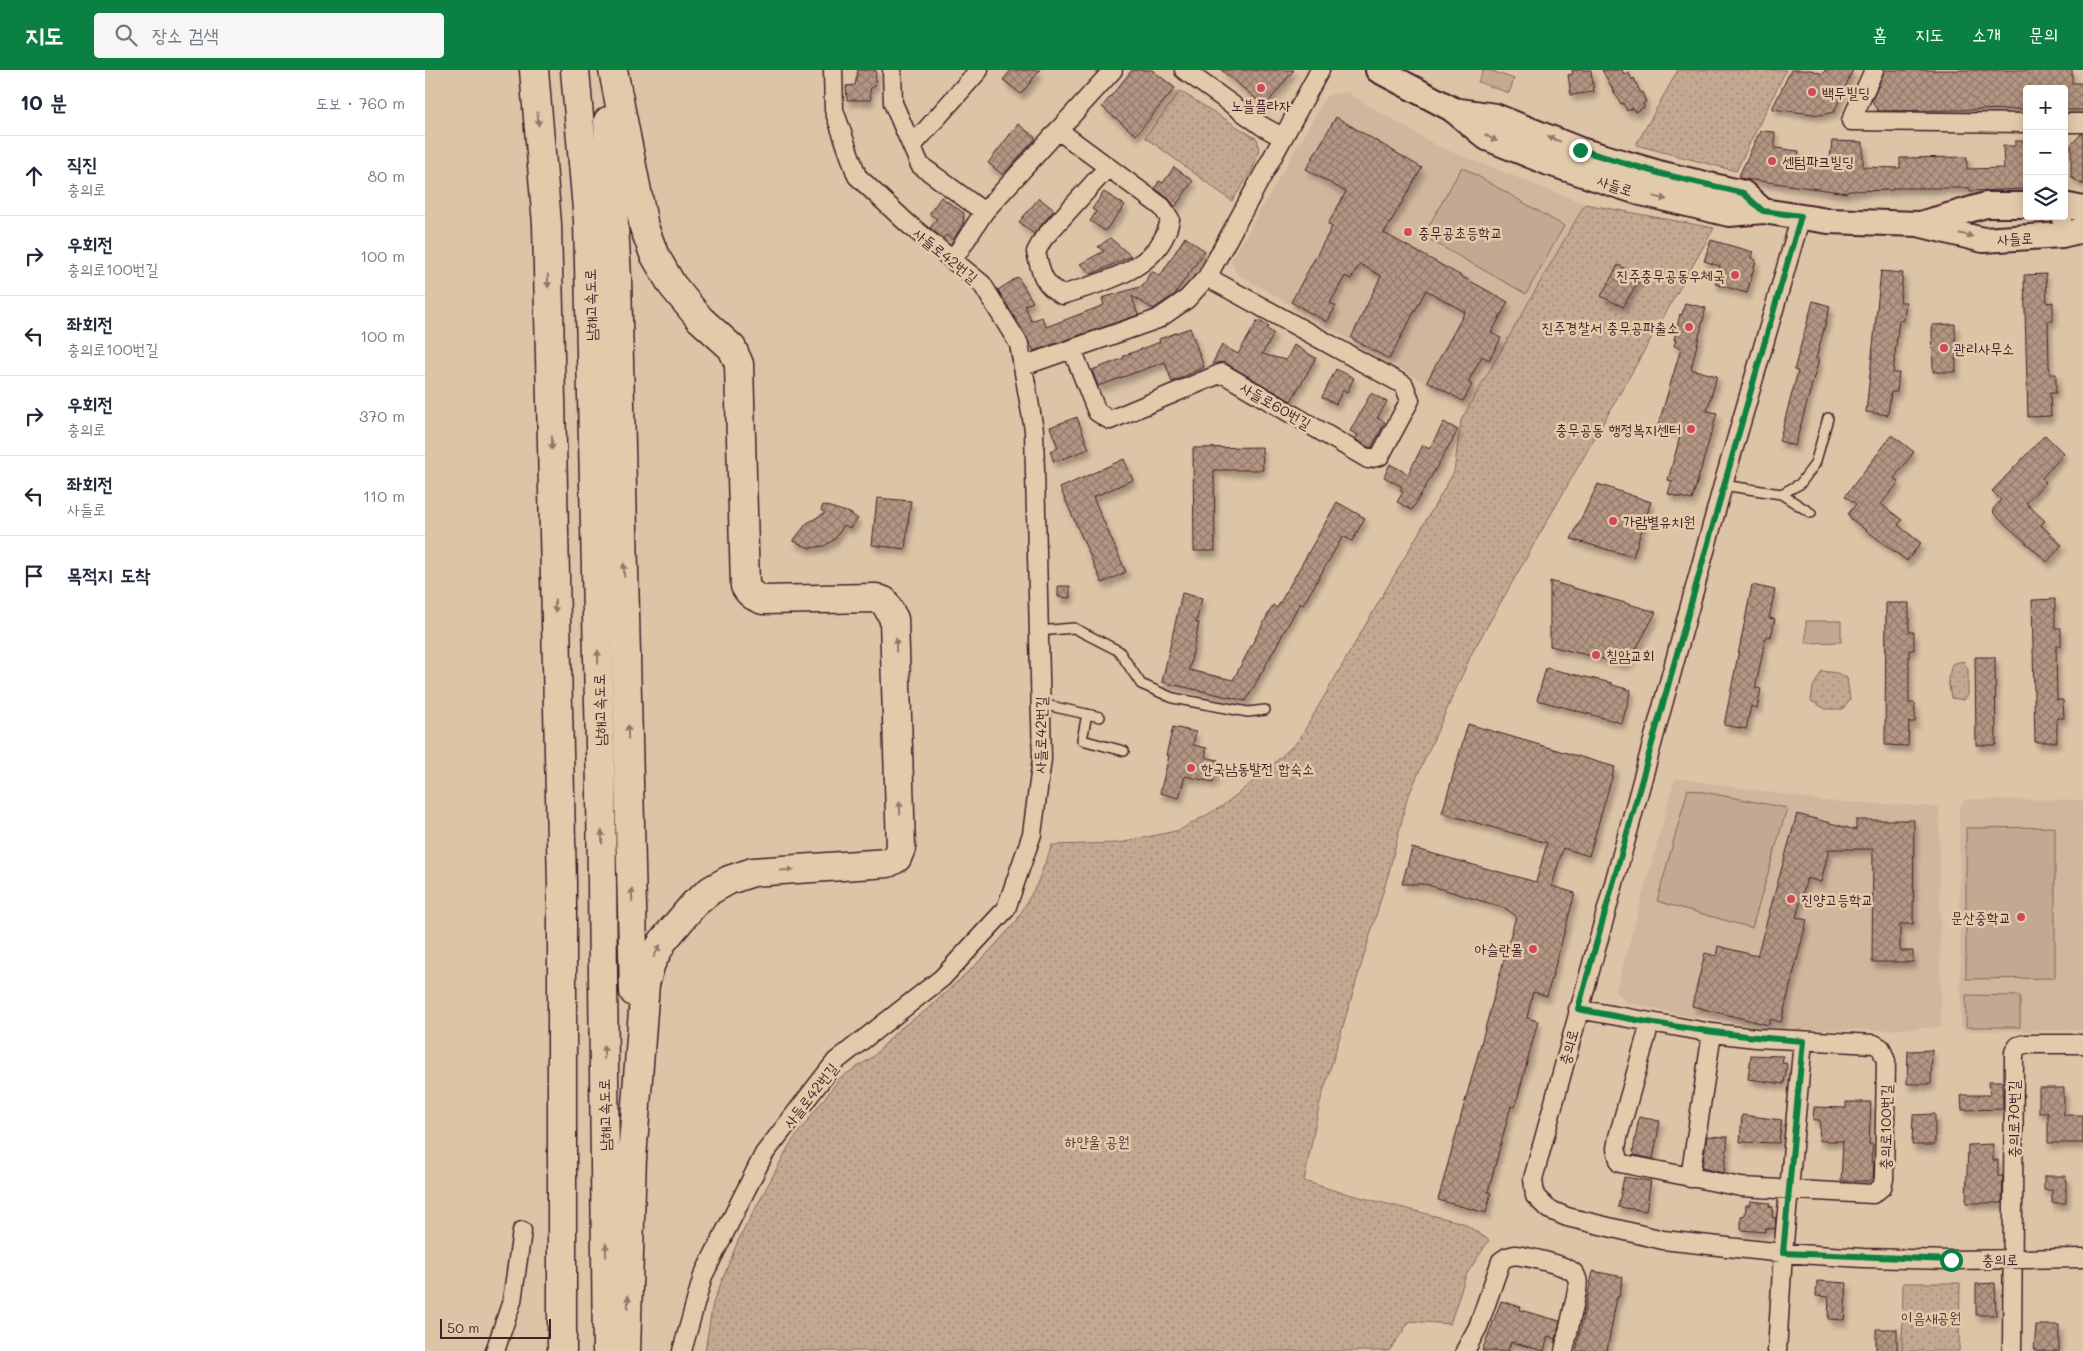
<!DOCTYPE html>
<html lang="ko">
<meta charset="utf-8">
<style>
body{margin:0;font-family:Mali,"Poor Story",sans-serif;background:#f6f6f7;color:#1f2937}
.controls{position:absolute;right:15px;top:15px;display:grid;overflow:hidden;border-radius:5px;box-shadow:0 2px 12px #0003}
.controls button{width:45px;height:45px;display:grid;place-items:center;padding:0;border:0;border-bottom:1px solid #e0e1e3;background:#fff;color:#1f2937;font:25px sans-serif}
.scale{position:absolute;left:15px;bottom:12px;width:111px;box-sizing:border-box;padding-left:5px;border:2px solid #4a1f2b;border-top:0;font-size:14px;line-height:18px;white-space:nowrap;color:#4a1f2b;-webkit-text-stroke:4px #e2cbab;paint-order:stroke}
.stop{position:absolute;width:15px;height:15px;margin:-11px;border:4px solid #0b8043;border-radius:50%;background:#fff}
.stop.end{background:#0b8043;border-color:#fff;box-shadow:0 1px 5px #0008}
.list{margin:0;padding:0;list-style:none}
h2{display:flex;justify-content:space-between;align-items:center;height:65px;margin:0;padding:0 20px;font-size:21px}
h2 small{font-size:16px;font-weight:400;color:#747a83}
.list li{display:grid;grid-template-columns:32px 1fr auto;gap:15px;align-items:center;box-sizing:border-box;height:80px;padding:0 20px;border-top:1px solid #e0e1e3}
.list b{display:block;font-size:19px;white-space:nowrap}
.list p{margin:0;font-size:16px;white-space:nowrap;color:#747a83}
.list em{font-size:16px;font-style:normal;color:#747a83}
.icon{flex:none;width:28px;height:28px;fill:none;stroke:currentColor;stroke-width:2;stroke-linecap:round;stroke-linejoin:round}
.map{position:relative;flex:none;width:1658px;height:1281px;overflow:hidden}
header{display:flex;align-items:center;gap:30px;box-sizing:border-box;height:70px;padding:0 25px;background:#0b8043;color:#fff}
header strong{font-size:24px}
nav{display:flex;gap:28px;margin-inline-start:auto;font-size:18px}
.search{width:350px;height:45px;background:#f6f6f7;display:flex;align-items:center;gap:12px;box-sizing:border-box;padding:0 18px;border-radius:5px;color:#747a83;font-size:19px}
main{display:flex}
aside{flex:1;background:#fff}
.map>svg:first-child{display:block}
</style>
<header>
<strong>지도</strong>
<div class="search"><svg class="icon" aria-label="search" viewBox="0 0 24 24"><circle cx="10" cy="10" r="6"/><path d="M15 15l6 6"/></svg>장소 검색</div>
<nav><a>홈</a><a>지도</a><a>소개</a><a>문의</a></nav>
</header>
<main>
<aside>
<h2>10 분<small>도보 · 760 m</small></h2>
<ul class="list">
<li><svg class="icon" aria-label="ahead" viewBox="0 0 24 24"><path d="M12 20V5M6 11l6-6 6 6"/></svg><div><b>직진</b><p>충의로</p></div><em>80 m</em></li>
<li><svg class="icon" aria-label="right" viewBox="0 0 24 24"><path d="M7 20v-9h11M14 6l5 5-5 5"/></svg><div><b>우회전</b><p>충의로100번길</p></div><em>100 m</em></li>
<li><svg class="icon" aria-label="left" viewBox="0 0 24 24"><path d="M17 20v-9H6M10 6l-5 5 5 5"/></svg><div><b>좌회전</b><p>충의로100번길</p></div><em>100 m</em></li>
<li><svg class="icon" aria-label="right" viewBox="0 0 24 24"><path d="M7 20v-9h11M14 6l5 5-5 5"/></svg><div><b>우회전</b><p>충의로</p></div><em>370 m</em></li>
<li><svg class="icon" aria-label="left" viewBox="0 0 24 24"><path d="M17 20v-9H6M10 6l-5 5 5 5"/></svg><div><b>좌회전</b><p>사들로</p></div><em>110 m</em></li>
<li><svg class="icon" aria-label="arrive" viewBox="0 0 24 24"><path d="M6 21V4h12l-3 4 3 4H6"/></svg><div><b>목적지 도착</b></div></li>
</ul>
</aside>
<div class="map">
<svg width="1658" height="1281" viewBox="0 0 1658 1281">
<defs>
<pattern id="park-dots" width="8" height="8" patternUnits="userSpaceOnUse" patternTransform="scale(1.25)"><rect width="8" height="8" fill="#c4a992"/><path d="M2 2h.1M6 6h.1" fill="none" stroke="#a18977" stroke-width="1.8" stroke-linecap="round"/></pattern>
<pattern id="building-cross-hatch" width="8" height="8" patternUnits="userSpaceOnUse" patternTransform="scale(1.25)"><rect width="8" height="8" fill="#b39683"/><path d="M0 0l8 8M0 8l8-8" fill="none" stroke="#947a6b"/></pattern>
<filter id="shadow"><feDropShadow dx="3" dy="5.5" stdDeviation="2.5" flood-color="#0004"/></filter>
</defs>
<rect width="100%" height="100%" fill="#dcc4a6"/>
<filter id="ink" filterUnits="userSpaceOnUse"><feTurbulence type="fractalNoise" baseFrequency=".02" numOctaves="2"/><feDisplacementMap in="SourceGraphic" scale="10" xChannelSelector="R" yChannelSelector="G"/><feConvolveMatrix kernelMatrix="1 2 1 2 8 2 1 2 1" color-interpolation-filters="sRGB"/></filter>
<g filter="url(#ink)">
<!-- built -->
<path fill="#d0b69c" d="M921,22L1014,77L1160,134L1043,338L811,203L806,191L902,25Z
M1250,708L1400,731L1514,737L1516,957L1456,960L1355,959L1257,945L1201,932L1191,921Z
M1542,729L1658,730V960L1541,961L1536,957L1534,737Z"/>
<!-- park -->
<path fill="url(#park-dots)" stroke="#87645e" d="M1253,0H1361L1311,101L1211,75Z
M755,21L832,69C839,90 818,113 807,131L720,67Z
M1160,134L1289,158L1047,583L982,729L964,802L894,1036L879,1111L911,1121L1038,1153L1064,1170L1041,1205L1025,1254L985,1251L964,1281H280L288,1233L313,1171L365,1074L415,1008L448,987L473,960L504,938L562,884L591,852L612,814L627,775L695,773L755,760L796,737L840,702L874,670L1029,402L1036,350Z
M1538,591L1543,600V625L1539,630L1526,628L1523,609L1527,594Z
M1397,601L1412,603L1422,608L1425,630L1418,639H1401L1386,631L1388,617Z
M1478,1213H1535L1534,1281H1477Z"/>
<!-- pitch -->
<path fill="#c4a992" stroke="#87645e" d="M1058,0H1064L1089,9L1084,23L1053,12Z
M1037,97L1139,156L1101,224L998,166Z
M1381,551H1416V572L1381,573Z
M1263,719L1362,738L1327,858L1232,831Z
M1630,757V908L1541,909V758Z
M1541,925L1595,926V957H1541Z"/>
<!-- building -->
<path fill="url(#building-cross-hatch)" stroke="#4a1f2b" filter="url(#shadow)" d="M433,0H451L450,16L445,19L446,30H422L421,16L430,15Z
M586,0H615L596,24L578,10Z
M707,0H727L750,18L711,65L677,37Z
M796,0H869L840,36Z
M1147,0H1166L1169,22L1146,25L1143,5L1148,4Z
M1177,0H1197L1199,4L1204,2L1207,10L1209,8L1215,22H1217L1221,32L1218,34L1219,37L1210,42L1208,38L1202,41L1198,33L1196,34Z
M1366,0H1386L1398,4L1400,0H1428L1409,42L1396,45L1347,39Z
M1460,0H1647V13H1658V40H1639V19H1602V39L1453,41L1447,31Z
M911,47L997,98L959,163L1083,232L1066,263L1076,268L1064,290L1057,286L1043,312L1047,315L1038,331L1002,311L1040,242L1001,220L964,289L926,268L956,206L935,194L926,209L920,206L905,233L911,236L902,252L866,232L907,157L903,154L921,122L881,99Z
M593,54L611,68L578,105L563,93Z
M1335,61L1350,62V78L1374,81L1373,93L1404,98L1407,71L1438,72V97L1475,98V88L1542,87V99L1579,98L1578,76H1590V71H1602V119L1545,121V118H1468V120L1423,121L1422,123L1313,108Z
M1656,64H1658V115L1646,107V75Z
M749,97L768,111L750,137L744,129L730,118L734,111L738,113Z
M679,122L700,135L680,161L665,151L671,142L667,139Z
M516,127L539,143L538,154L528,170L521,165L518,169L505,158L512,149L504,144Z
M614,128L629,140L609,164L594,152Z
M760,167L780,181L749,225L728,239L707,226L713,245L609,281L573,220L593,207L608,232L600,235L606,251L617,247L621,257L679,235L677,228L718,216L726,201L735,206Z
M685,168L706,186L667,204L655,194L679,181L673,177Z
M1286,170L1328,182L1326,188L1331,190L1322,223L1290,214L1295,196L1279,191Z
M1193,195L1216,206L1198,237L1176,226Z
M1456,201L1478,203L1475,232H1481L1479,251L1474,250L1469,294L1468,303H1474L1472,322H1466L1463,345L1441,342Z
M1621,204L1622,233L1628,232V251H1623L1624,295L1625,304H1631V323H1625L1626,346L1603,347L1599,205Z
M1388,231L1405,236L1391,289H1394L1370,376L1354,371L1373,301L1369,300Z
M1260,233L1281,238L1266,299L1292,306L1282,341L1292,343L1267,430L1243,424L1247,411L1243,410L1256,363L1233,356L1256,278L1249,276L1251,270H1249L1255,244L1257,245Z
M833,250L844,257L842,259L849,264L837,284L861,290L869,275L891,288L866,331L802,294L797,292L787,294L797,275L813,284Z
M1530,254L1531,302H1508L1507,255Z
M765,258L779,297L747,312L740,292L673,316L667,300L699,288L698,286L735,272L734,269Z
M911,299L929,308L922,322L918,320L911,334L897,327Z
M946,323L962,332L952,348L960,352L947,377L945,378L930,369L933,365L925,361Z
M652,347L664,379L629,392L625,381L633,378L625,357Z
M1019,352L1033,360L987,440L972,432L978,422L975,420L977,417L959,407L965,394L983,404L998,375L1004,379Z
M1467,365L1489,382L1469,408L1474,412L1456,434L1477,450L1473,455L1496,473L1482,491L1426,449L1423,444L1431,434L1420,426Z
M1620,365L1639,384L1617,408L1621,412L1601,433L1620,451L1616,455L1637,475L1622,492L1569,444L1568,439L1576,430L1567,421Z
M837,377L838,400H789L790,481H769L768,378Z
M699,389L708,410L668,427L701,502L677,513L635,418Z
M1173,414L1226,432L1208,487L1146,469Z
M452,428L486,431L480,479L447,475Z
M912,432L940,448L927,471L918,466L878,535L875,533L821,631L737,612L757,523L777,528L771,553H774L764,600L808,610L848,535L852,538Z
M398,435L425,443L433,449L425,458L419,455L410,469L399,476L385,478L368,471L382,453L400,443L396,440Z
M1125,511L1231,542L1204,592L1199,594L1125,576Z
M1327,515L1350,520L1344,548L1350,549L1346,567L1341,566L1332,610L1330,618L1336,619L1332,638L1326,636L1321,659L1299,655Z
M633,516H645V528L633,527Z
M1630,529V558H1636V576H1631L1632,630H1638L1639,648H1632V672H1610L1607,530Z
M1461,533H1484V562H1489V580H1484V633H1490V652H1484L1483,676L1460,675Z
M1550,587H1570L1571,675H1551Z
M1121,598L1187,613V615L1206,620L1197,653L1112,630Z
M1043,654L1190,697L1164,786L1138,778L1127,816L1150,823L1122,926L1108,922L1102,948L1113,951L1090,1037L1086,1036L1063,1122L1066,1123L1061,1143L1013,1130L1091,846L1080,838L1000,814H977L987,778L1111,812L1122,773L1017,743Z
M748,657L771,662L768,675L782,678L780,687L793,690L788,712L760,706L754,728L735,723L744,686L741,685Z
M1372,744L1431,760V750H1489L1488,854H1475V881H1488V892H1447L1448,779H1404L1396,812L1382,808L1371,847L1382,850L1356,952L1345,949L1344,955L1267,936L1280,883L1291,886L1293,876L1332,886Z
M1507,980L1506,1014H1482L1483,981Z
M1326,985L1358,986L1357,993L1362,994L1359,1014L1323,1009Z
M1564,1011H1577L1578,1039L1537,1040L1536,1025H1565Z
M1614,1018H1639V1045H1658V1073H1623V1043H1614Z
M1421,1032H1446L1444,1074H1448L1446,1092H1449L1448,1107L1445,1111H1416L1418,1071H1394L1395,1050H1388L1389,1037L1421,1038Z
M1510,1044V1075H1487L1488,1045Z
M1317,1045L1357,1050L1354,1073L1315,1072Z
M1214,1047L1235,1051L1228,1089L1210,1085L1208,1081Z
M1282,1066L1303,1067L1299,1103L1277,1098Z
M1568,1074V1090H1573V1106H1578L1577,1133H1541L1543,1075Z
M1619,1106H1641V1133H1627V1120H1619Z
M1199,1107L1226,1111L1221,1141L1193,1137Z
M1325,1131L1345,1133L1344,1136L1348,1137L1347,1147L1351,1148L1350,1159L1340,1158V1162L1316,1160V1146L1320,1145L1321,1135H1324Z
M1168,1201L1198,1207L1194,1227H1192L1182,1281H1151Z
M1392,1211L1422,1213L1419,1250L1403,1249L1404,1227L1391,1226Z
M1570,1213L1571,1245H1551V1214Z
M1076,1231L1096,1237L1095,1240L1135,1251L1131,1269L1123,1266L1119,1281L1086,1272L1083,1281H1057Z
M1611,1255H1634V1281H1609Z
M1451,1259H1472V1281H1451Z"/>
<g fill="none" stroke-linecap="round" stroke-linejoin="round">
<!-- lane casing -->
<g stroke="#4a1f2b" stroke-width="12">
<path id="lane" d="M1298,415L1356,424L1386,443
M1356,424L1375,414L1390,394L1403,348
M614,561L649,558L694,581L716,614L748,628L823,642L840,640
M616,634L675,647
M662,644L657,670L699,681"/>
</g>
<!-- street casing -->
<g stroke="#4a1f2b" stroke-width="21">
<path id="street" d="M467,0L468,33L495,95L559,142
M759,0L837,56L857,67
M1449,0L1426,51L1602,53
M1639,53H1658
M633,60L737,137L745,149C736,200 679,211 637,225C618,214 616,203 611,182L618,169L683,97
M487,76L554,0
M1376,146L1298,415L1108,1109L1110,1126L1123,1139L1142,1147L1238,1170L1358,1183L1438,1188L1526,1190L1658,1188
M1637,165V146
M528,190L559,142L688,0
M647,279L672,342L685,350L797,303L943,389L955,386L985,330L979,315L782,207
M598,296L733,249L762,229L782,207L895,0
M1153,939L1287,963L1331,968L1449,974L1456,978L1461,991L1459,1109L1457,1117L1448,1124L1316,1117L1195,1093L1191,1079L1193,1067L1225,953
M1265,1108L1287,963
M70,1281L87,1231L97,1161
M257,1281L278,1206L339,1084L411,991L517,908L581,839L607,764L617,689L609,360L594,274L557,214L482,153L432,106L409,40L408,0
M1040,1281L1053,1257L1076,1191L1082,1187L1090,1185C1103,1187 1138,1194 1148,1202C1154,1208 1153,1214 1152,1221L1139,1281
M1352,1281L1358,1183L1378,971
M1587,1281L1589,982L1593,976L1600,974H1658"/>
</g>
<!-- secondary casing -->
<g stroke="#4a1f2b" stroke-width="28">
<path id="secondary" d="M953,0L1027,39L1062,68L1124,93L1216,123L1304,144L1338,141L1403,151L1493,154L1558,170L1637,165L1658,160
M1028,40L1070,46L1155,80L1237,104L1318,123L1338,141
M1639,135L1658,139
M1495,154L1561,135H1602"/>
</g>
<!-- highway casing -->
<g stroke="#4a1f2b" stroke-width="31">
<path id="highway" d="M109,0L122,154L137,814V1281
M150,0L163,151L176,719L182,1281
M188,0L219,157L229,184L247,215L275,249L307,278L314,294L320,516C325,525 330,527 338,530L451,528L459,531L469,549L476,778L472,788L463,793L328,802L304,810L286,820L269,834L238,871L226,893L220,914L206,1102
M183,51L192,208L209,922
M201,1281L207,1085"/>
</g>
<!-- lane -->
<use href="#lane" stroke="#e2cbab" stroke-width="9"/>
<!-- street -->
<use href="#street" stroke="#e2cbab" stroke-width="18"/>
<!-- secondary -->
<use href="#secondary" stroke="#e2cbab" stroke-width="24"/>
<!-- highway -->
<use href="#highway" stroke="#e2cbab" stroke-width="28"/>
</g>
<!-- one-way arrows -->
<defs><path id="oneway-solid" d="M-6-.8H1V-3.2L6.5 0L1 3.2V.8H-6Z" transform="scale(1.25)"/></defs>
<g fill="#96756b">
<use href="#oneway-solid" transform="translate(113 49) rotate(85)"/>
<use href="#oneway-solid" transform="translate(1066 68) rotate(28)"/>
<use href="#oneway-solid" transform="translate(1129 69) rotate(-158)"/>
<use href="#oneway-solid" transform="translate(1235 128) rotate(14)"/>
<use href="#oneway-solid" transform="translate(1541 165) rotate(13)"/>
<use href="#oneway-solid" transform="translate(123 211) rotate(89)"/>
<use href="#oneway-solid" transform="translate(127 373) rotate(89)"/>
<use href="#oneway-solid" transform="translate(199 500) rotate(-91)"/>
<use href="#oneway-solid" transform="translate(130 536) rotate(89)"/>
<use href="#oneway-solid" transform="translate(471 575) rotate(-91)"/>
<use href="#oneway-solid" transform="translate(173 587) rotate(-91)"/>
<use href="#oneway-solid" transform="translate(203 662) rotate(-91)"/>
<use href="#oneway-solid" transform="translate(475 738) rotate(-91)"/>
<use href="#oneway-solid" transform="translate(177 767) rotate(-91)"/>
<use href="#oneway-solid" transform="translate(362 800) rotate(-4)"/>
<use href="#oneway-solid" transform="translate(207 825) rotate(-92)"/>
<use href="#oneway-solid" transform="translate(232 881) rotate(-62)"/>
<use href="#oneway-solid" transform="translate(179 982) rotate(-91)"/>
<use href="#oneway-solid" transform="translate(181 1180) rotate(-91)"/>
<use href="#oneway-solid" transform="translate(203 1232) rotate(-88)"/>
</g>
</g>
<g fill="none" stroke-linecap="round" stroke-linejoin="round" filter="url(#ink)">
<!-- route -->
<path stroke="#0b8043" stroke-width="6" d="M1155,80L1237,104L1318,123L1338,141L1376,146C1299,410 1227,675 1153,939C1228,954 1302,966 1378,971L1358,1183L1526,1190"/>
</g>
<!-- markers -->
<g fill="#d1495b" stroke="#e2cbab" stroke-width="2">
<circle cx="836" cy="18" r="5"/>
<circle cx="1387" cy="22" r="5"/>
<circle cx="1347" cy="91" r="5"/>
<circle cx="983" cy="162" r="5"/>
<circle cx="1310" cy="205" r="5"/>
<circle cx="1264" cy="257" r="5"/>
<circle cx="1519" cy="278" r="5"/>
<circle cx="1266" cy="359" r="5"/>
<circle cx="1188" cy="451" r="5"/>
<circle cx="1171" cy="585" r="5"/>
<circle cx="766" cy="698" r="5"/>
<circle cx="1366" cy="829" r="5"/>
<circle cx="1596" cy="847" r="5"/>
<circle cx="1108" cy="879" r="5"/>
</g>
<g text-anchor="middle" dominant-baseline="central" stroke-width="5" stroke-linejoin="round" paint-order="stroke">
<!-- poi labels -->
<g font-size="15" fill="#4a1f2b" stroke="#e2cbab" text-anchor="start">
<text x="1397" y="22">백두빌딩</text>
<text x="836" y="35" text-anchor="middle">노블플라자</text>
<text x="1357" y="91">센텀파크빌딩</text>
<text x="993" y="162">충무공초등학교</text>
<text x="1300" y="205" text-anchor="end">진주충무공동우체국</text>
<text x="1254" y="257" text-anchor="end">진주경찰서 충무공파출소</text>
<text x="1529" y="278">관리사무소</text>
<text x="1256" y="359" text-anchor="end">충무공동 행정복지센터</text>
<text x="1198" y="451">가람별유치원</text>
<text x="1181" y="585">칠암교회</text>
<text x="776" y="698">한국남동발전 합숙소</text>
<text x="1376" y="829">진양고등학교</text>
<text x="1586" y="847" text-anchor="end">문산중학교</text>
<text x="1098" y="879" text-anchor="end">아슬란몰</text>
</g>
<!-- street labels -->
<g font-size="15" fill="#4a1f2b" stroke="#e2cbab">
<text transform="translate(1190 115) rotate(18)">사들로</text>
<text transform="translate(1590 168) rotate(-3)">사들로</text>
<text transform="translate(521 185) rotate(39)">사들로42번길</text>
<text transform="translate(165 235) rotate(-91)">남해고속도로</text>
<text transform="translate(851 335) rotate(30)">사들로60번길</text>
<text transform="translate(174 640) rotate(-91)">남해고속도로</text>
<text transform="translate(615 665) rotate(-89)">사들로42번길</text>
<text transform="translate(1143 977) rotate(-75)">충의로</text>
<text transform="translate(385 1025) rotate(-52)">사들로42번길</text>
<text transform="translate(179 1045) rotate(-91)">남해고속도로</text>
<text transform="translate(1588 1049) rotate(-90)">충의로70번길</text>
<text transform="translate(1460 1057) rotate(-89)">충의로100번길</text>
<text transform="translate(1575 1189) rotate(-1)">충의로</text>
</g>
<!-- park labels -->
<g font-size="15" fill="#5c343a" stroke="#e2cbab">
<text x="672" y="1071">하얀울 공원</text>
<text x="1506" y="1247">이음새공원</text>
</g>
</g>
</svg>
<div class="controls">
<button>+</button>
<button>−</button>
<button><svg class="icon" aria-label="layers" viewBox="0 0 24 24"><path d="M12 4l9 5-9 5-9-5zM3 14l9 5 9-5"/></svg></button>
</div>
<div class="scale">50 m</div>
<div class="stop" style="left:1526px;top:1190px"></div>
<div class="stop end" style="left:1155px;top:80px"></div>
</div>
</main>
